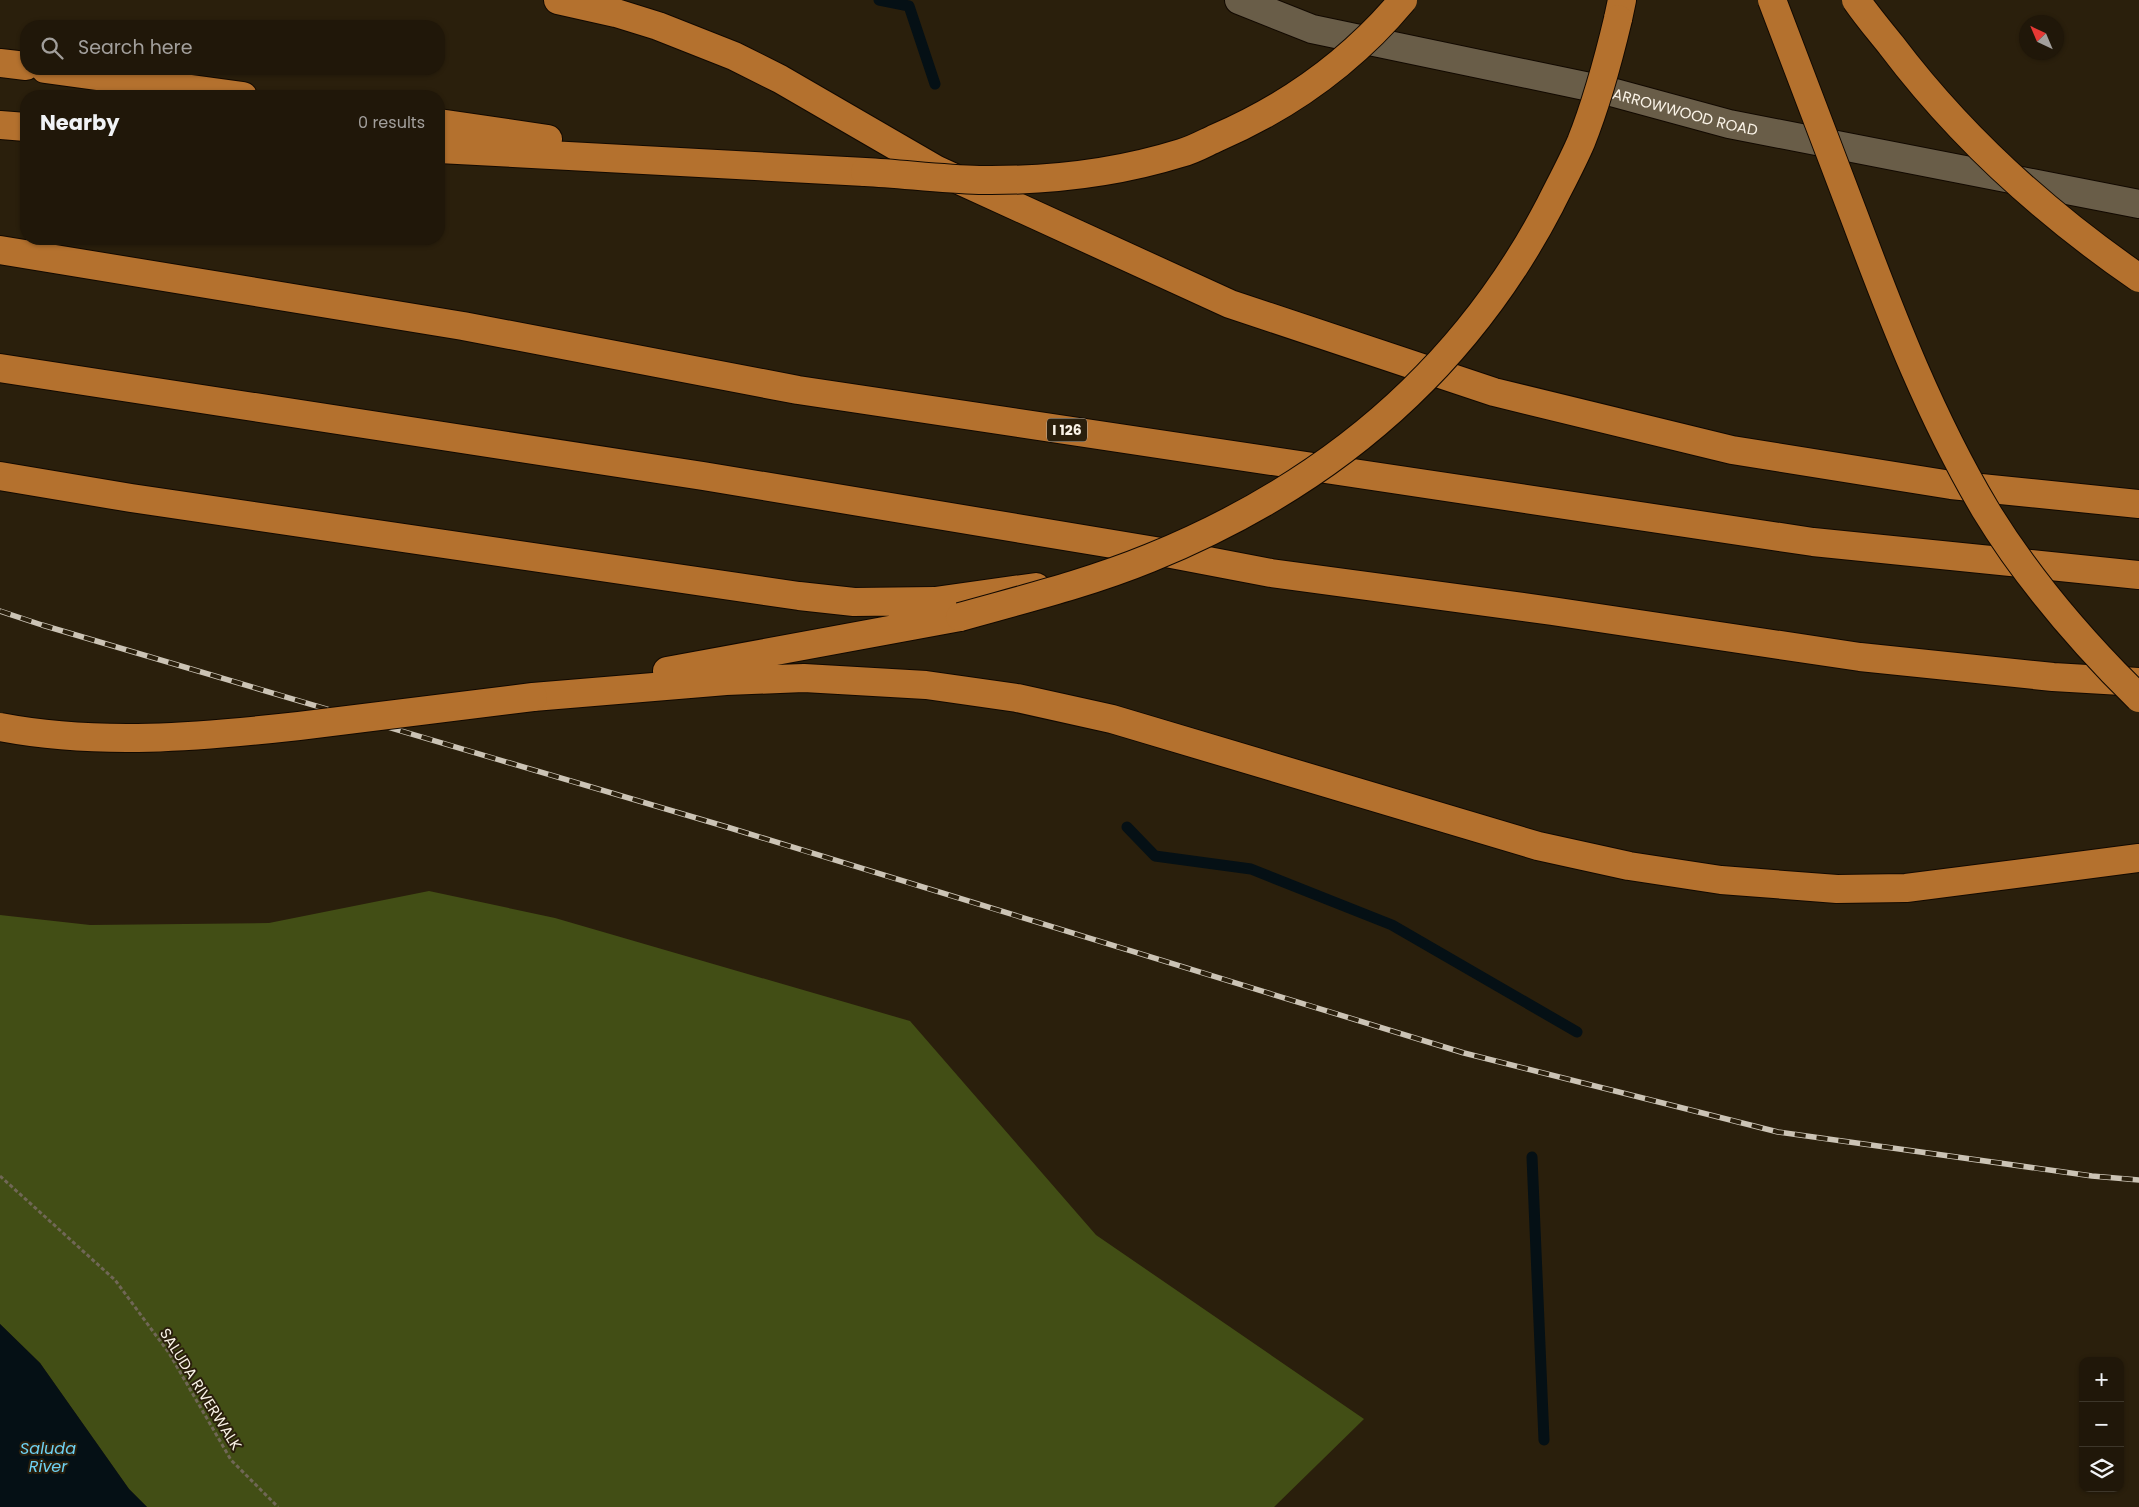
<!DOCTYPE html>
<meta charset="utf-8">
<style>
body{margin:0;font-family:Poppins,sans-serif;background:#2d2417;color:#f1f3f6}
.controls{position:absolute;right:15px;bottom:15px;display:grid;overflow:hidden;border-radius:10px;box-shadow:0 1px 4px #0004}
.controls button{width:45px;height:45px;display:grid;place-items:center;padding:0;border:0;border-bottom:1px solid #3d362a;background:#201709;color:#f1f3f6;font:25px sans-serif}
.compass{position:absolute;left:2019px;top:15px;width:45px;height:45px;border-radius:50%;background:#201709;box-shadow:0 1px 4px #0004;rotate:316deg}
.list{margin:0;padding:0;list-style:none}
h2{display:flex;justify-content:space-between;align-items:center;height:65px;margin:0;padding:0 20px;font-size:21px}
h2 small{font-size:16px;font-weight:400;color:#a29f9c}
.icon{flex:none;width:28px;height:28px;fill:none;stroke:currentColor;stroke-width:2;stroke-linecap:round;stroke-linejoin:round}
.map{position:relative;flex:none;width:2139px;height:1507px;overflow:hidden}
.search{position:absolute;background:#201709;box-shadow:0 1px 4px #0004;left:20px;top:20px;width:425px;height:55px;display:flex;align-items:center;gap:12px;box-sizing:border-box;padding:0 18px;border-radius:20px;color:#a29f9c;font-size:19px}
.panel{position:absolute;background:#201709;box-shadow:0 1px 4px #0004;left:20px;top:90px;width:425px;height:155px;border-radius:20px}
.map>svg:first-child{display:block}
</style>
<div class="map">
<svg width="2139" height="1507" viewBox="0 0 2139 1507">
<rect width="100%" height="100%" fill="#2a1f0c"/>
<!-- forest -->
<path fill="#424e15" d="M429,891L555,918L910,1021L1096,1235L1364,1419L1274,1507H147L129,1489L40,1363L0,1324V915L90,925L269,923Z"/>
<!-- water -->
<path fill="#051015" d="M0,1324L40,1363L129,1489L147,1507H0Z"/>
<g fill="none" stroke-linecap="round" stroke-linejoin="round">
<!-- stream -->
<path stroke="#051015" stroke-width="11" d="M879,0L909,6L935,84
M1127,827L1155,856L1251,869L1392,925L1577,1032
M1532,1157L1544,1440"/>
<!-- secondary casing -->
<g stroke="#120900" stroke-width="30">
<g id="secondary">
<path id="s1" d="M1239,0L1312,29L1604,90L1729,124L2139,204"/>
</g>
</g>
<!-- highway casing -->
<g stroke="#120900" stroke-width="30">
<path id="highway" d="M558,0L616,13L658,26L734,56L780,79L937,170L1230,304L1494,392L1732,450L1951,485L2139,504
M1618,19L1622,0
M0,63L26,66
M45,69L243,96
M439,123L548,139
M0,125L26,127
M439,149L865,172
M0,250L463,326L798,390L1813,542L2139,575
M0,368L703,476L1161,552L1271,573L1552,611L1860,657L2053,677L2139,682
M0,476L131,498L799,596L854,602L935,601L1036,587
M667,671L960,617
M533,697L726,681L804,678L926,685L1017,698L1112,719L1538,846L1629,866L1721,880L1837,889L1906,888L2139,858"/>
</g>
<!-- path -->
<path stroke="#706756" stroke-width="3" stroke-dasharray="4 2.5" stroke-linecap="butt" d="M0,1176L115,1280L169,1353L231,1460L278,1507"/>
<!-- secondary -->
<use href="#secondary" stroke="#695d48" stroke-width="28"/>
<!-- highway -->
<use href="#highway" stroke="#b4712e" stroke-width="28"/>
<!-- rail casing -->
<g stroke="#cbc3b5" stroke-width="5.5">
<path id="rail" d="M0,611L42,625L727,827L1464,1053L1778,1132L2092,1176L2139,1180"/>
</g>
<!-- rail -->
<use href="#rail" stroke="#2a1f0c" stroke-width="4" stroke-dasharray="11" stroke-linecap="butt"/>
<!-- highway-bridge casing -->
<g stroke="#120900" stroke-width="30" stroke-linecap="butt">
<path id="highway-bridge" d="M1772,0C1800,74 1828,147 1856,221C1893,320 1931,418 1985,509C2027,578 2081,641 2139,698
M1856,0C1867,16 1879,30 1891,45C1959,135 2046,214 2139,278
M865,172C903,174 941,179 979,180C1046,181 1117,173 1181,153C1193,150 1205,143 1216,138C1288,107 1353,60 1403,0
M960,617C1024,599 1089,583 1150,558C1325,487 1462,374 1550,205C1560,185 1572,163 1581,142C1597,102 1608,61 1618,19
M0,727C99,746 199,737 299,726C377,717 455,707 533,697"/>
</g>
<!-- highway-bridge -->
<use href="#highway-bridge" stroke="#b4712e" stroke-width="28"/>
</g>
<g text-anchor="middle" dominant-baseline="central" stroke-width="4" stroke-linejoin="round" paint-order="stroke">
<!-- shield labels -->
<rect fill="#2a1f0c" stroke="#bcb3a5" stroke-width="1" x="1047" y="418.5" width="40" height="23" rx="4"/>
<g font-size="14" font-weight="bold" fill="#faf3e7">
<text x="1067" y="430">I 126</text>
</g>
<!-- street labels -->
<g font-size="15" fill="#faf3e7" stroke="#2a1f0c">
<text stroke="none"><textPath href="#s1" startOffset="461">ARROWWOOD ROAD</textPath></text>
<text transform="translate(201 1389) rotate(58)">SALUDA RIVERWALK</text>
</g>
<!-- water labels -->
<g font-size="16" font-style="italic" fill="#6ed2f4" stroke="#2a1f0c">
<text x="48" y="1448">Saluda<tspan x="48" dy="18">River</tspan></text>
</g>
</g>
</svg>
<div class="controls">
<button>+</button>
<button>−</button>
<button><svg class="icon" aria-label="layers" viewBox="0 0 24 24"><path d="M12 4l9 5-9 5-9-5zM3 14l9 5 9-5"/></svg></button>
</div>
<svg class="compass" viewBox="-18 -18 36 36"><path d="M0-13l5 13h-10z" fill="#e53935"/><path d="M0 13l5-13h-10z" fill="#a29f9c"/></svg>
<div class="search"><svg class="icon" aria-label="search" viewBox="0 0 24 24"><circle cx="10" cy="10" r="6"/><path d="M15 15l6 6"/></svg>Search here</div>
<section class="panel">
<h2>Nearby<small>0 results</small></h2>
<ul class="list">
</ul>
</section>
</div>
